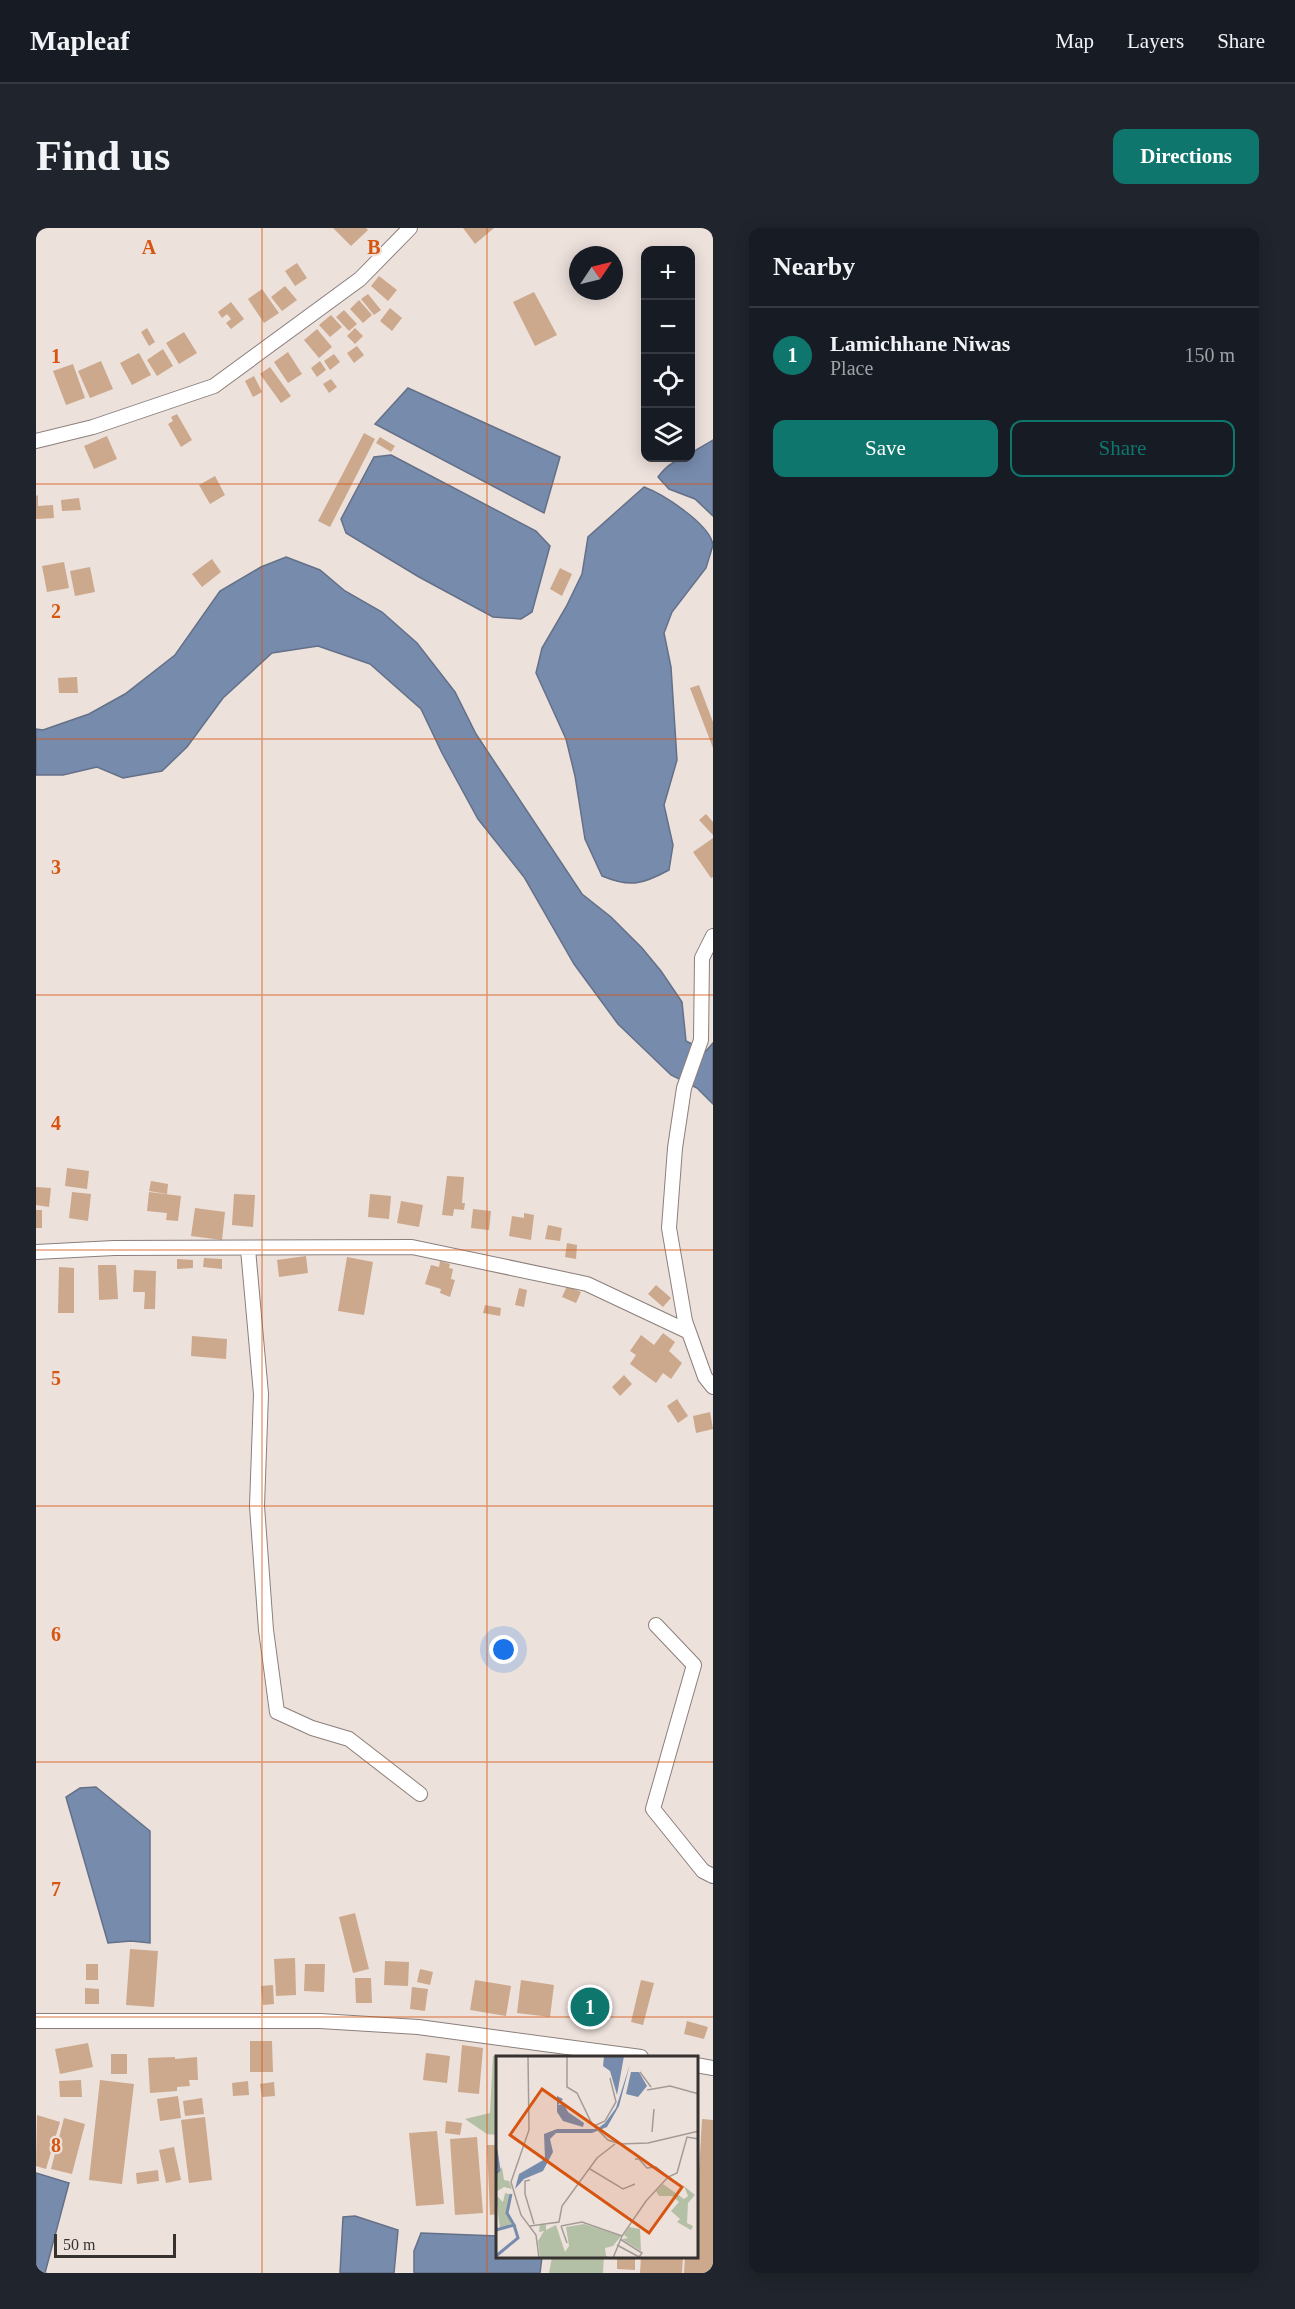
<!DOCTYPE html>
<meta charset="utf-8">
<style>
body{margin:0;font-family:"Times New Roman",serif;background:#20242c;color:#f1f3f6}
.controls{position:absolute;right:18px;top:18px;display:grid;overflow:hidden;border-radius:12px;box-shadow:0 3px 15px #0003}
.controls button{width:54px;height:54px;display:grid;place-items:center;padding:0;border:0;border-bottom:2px solid #363941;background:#171b24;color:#f1f3f6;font:30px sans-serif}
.compass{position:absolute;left:533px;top:18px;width:54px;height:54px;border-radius:50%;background:#171b24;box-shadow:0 3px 15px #0003;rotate:55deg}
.scale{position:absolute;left:18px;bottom:15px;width:122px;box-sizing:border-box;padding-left:6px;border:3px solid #373230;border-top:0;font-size:16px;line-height:21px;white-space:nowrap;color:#373230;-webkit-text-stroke:4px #ede1dc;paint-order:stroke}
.you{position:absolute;left:468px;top:1422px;width:21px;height:21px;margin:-15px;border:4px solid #fff;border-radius:50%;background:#1a73e8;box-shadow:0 0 0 9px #1a73e833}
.badge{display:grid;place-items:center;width:39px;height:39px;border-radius:50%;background:#0f766e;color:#fff;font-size:20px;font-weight:700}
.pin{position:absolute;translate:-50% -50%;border:3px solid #fff;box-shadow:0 2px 6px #0006}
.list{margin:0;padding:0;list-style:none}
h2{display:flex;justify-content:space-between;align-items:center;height:78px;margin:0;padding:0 24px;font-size:26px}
h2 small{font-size:20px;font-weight:400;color:#9ea1a6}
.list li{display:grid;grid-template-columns:39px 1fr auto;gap:18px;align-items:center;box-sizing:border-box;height:96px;padding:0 24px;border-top:2px solid #363941}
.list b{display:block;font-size:22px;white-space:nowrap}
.list p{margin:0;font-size:20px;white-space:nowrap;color:#9ea1a6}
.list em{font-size:20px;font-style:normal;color:#9ea1a6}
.actions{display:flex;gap:12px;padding:18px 24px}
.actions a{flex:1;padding:14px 0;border:2px solid #0f766e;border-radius:12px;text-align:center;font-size:21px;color:#0f766e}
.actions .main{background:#0f766e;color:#fff}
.icon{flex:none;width:33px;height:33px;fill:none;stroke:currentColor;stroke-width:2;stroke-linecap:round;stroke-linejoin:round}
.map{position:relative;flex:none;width:677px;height:2045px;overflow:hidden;border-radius:12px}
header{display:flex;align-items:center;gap:36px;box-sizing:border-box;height:84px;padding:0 30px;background:#171b24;border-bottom:2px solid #363941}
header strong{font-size:28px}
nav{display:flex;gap:33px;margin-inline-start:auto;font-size:21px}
.intro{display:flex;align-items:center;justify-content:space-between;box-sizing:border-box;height:144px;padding:0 36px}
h1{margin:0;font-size:42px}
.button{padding:15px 27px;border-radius:12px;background:#0f766e;color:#fff;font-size:21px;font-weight:700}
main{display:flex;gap:36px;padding:0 36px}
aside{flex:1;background:#171b24;border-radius:12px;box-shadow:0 3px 15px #0003}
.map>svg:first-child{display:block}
</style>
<header>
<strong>Mapleaf</strong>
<nav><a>Map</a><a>Layers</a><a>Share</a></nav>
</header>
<div class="intro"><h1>Find us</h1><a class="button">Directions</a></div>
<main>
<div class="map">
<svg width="677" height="2045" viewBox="0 0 677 2045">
<rect width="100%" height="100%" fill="#ede1dc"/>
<!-- green -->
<path fill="#b3c0a5" d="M457,1828L466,1829H461V1907L451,1906L429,1891L454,1885Z
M516,2029H568L567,2045H513Z"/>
<!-- water -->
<path fill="#778bad" stroke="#647088" stroke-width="1.5" d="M372,160L524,229L508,285L339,196Z
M677,212V288L659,271L633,261L622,249C630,238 640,230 654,230L655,225Z
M355,227L500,303L514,318L496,384L485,391L457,389L383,349L310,305L305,291L338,229Z
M608,259C627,266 674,296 677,317L670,340L636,384L628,405L635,439L641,532L628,577L637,617L633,642C607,656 595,660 566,648L549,611L539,548L530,511L500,445L506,420L530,379L546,346L552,309Z
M250,329L284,342L309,363L346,384L381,415L419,464L440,506L546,666L575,689L606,720L625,743L646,774L650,813L670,823L677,815V876L661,860L635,847L582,796L538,736L488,649L442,591L406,525L385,481L334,436L282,418L236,425L187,470L151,519L126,543L87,550L61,539L27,547H0V501L7,502L53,486L89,466L139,427L184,363L225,339Z
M60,1559L114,1603V1715L95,1713L72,1715L30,1569L44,1560Z
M0,1945L33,1955L9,2045H0Z
M319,1988L362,2002L358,2045H304L307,1989Z
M385,2005L461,2008V2028L506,2029L504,2045H378V2023Z"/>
<!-- building -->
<path fill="#cca88c" d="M297,0H330L332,2L315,18Z
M427,0H458L439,16Z
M261,35L271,50L259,58L249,43Z
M343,48L361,62L352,73L335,58Z
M249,58L261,72L246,83L235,69Z
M226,61L243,85L228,95L212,71Z
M498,64L521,107L499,118L477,74Z
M332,66L345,82L338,87L325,71Z
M323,72L336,87L327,95L314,81Z
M195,74L208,91L195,101L190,95L195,91L191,86L186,90L182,84Z
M354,80L366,90L356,103L344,93Z
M308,82L321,96L313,103L300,89Z
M295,87L306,99L294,109L283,97Z
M111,100L119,114L113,118L105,104Z
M319,100L327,108L319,116L311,108Z
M281,101L296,119L283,130L268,112Z
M148,104L161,125L143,136L130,115Z
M321,118L328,127L318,135L311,125Z
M127,121L137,138L121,148L111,132Z
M252,124L266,146L252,155L238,134Z
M103,125L115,147L96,157L84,135Z
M298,126L304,134L294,142L288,133Z
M65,133L77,161L54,170L42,143Z
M284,133L290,142L281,149L275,140Z
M37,136L49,170L30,177L17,143Z
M234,139L255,168L245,175L224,146Z
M218,148L226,164L217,169L209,153Z
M295,151L301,159L293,165L287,156Z
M141,186L156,212L145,219L132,196L137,193L135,189Z
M328,205L339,211L294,299L282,293Z
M71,208L81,231L58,241L48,218Z
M344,209L359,218L355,224L340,215Z
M179,248L189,267L174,276L163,257Z
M2,267V278L17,277L18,290L0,291V268Z
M43,270L45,282L26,283L25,272Z
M176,331L185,344L166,359L156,346Z
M28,334L33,360L11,364L6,338Z
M54,339L59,364L39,368L34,343Z
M524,340L536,346L526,368L514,361Z
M41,449L42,465H23L22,450Z
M663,457L677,494V520L654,460Z
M670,586L677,594V607L663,592Z
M677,610V649L675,650L657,624Z
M31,940L53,943L51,961L29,958Z
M411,948L428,949L426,975H429L428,982L418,981L417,988L406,987Z
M115,953L132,956L131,966L113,963Z
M0,959L15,960L13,979L0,977Z
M36,964L55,966L52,993L33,990Z
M113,964L145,968L142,993L130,992L131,985L111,983Z
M198,966L219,967L217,999L196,997Z
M334,966L355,968L353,991L332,989Z
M365,973L387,977L383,999L361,995Z
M159,980L189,984L186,1012L155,1008Z
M437,981L455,983L453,1002L435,1000Z
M0,982H6V1000H0Z
M488,985L498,987L495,1012L473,1008L476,988L488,990Z
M512,997L526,1000L524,1013L509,1011Z
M531,1015L541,1017L540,1031L529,1029Z
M270,1028L272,1045L243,1049L241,1032Z
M311,1029L337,1034L328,1087L302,1083Z
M168,1030L186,1031V1041L167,1039Z
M141,1031L157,1032V1040L141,1041Z
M404,1033L414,1036L413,1040L417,1041L415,1051L419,1052L414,1069L404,1065L405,1061L389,1056L395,1037L403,1039Z
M62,1037H80L82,1071L63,1072Z
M23,1039L38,1040V1085H22Z
M98,1042L120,1043L119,1081H108L109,1064H97Z
M620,1057L635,1070L627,1079L612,1066Z
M531,1058L545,1064L540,1075L526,1069Z
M483,1060L491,1062L488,1079L479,1077Z
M449,1077L465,1080L464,1088L447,1085Z
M627,1105L639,1114L633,1123L646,1135L635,1151L627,1145L620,1155L594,1136L600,1127L594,1123L605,1107L618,1117Z
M156,1108L191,1111L190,1131L155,1128Z
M588,1147L596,1156L584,1168L576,1159Z
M641,1171L652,1188L642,1195L631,1178Z
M674,1184L677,1201L660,1205L657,1188Z
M319,1685L333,1741L317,1745L303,1689Z
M94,1721L122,1723L118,1779L90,1777Z
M259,1730L260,1767L240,1768L238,1731Z
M349,1733L373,1734L372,1758L348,1757Z
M50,1736H62V1752H50Z
M269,1736H289L288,1764L268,1763Z
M384,1741L397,1744L394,1757L381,1754Z
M319,1750H335L336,1775H320Z
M439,1752L475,1758L470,1788L434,1782Z
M485,1752L518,1757L514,1789L481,1785Z
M605,1752L618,1755L607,1797L595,1794Z
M237,1757L238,1776L227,1777L225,1758Z
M376,1759L392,1761L389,1783L374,1781Z
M49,1760L63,1761V1776H49Z
M541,1765L570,1768L568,1793L538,1790Z
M651,1793L672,1799L668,1811L648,1806Z
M214,1813H236L237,1844H214Z
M52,1815L57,1839L24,1846L19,1821Z
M426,1817L447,1820L443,1866L422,1864Z
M390,1825L414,1828L411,1855L387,1852Z
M75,1826H91V1846H75Z
M139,1829V1831L161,1829L162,1852H153L154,1858L141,1859V1863L114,1865L112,1830Z
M45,1852L46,1869H24L23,1853Z
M64,1852L98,1856L86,1956L53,1952Z
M212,1853L213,1867L197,1868L196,1855Z
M238,1854L239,1868L226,1869L224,1856Z
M142,1868L145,1890L124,1893L121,1871Z
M166,1870L168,1886L149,1888L147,1873Z
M1,1887L24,1894L10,1941L0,1938Z
M169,1889L176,1952L153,1955L145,1892Z
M28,1890L49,1896L36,1946L15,1941Z
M666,1891L677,1892V2045H648L649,2028H660V1944H663Z
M410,1893L426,1895L424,1907L409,1905Z
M401,1903L408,1976L380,1978L373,1905Z
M441,1909L447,1985L419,1987L414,1911Z
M451,1917H461V1986L454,1987Z
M138,1919L145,1952L130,1955L123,1922Z
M122,1942L123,1953L101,1956L100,1945Z
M581,2028H599V2042L581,2041Z
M605,2028H647L646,2045H604Z"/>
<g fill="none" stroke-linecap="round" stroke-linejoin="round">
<!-- street casing -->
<g stroke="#8b7f7b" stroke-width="16">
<path id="street" d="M0,213L57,199L178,158L324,51L374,0
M677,708L666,730L665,812L648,860L639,920L633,1000L649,1093L669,1149L677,1159
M212,1021L225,1166L221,1278L230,1402L241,1484L276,1500L313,1511L384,1566
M0,1024L78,1020L376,1019L551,1056L653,1104
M620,1397L658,1437L617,1581L667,1643L677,1648
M0,1793H284L382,1799L605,1829
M660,1837L677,1840"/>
</g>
<!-- street -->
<use href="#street" stroke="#fff" stroke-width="14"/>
</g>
<!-- grid -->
<path fill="none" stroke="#d65510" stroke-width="1.5" stroke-opacity="0.55" d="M226,0V2045M451,0V2045M0,256H677M0,511H677M0,767H677M0,1022H677M0,1278H677M0,1534H677M0,1789H677"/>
<!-- overview -->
<g transform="translate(460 1828)">
<rect width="202" height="202" fill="#ede1dc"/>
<path d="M6,111L8,124L13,125L16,133L8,131L0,136V118ZM167,128L188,143L192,140L188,130L199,139L192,147L191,167L197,170L195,174L181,166L184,163L175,155L183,146L176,140H163L160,135ZM9,137L13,138L14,151L11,158L16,167L4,174L0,139L7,146ZM44,168L50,169V174L60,169L69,196L73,190L70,171L88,168L125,180L117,190L109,192L110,200L116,202H44L42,185L48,175L43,176ZM133,171L144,173L145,195L126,183L132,182L128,179Z" fill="#b3c0a5"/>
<path d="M108,0H128L121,39L114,15L107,10ZM134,8L123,50L111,71L96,77H60L54,83L57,96L47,115L28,123L19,133L23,118L49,103L48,78L61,73H101L109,67L120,52ZM135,16H143L151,30L142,41L130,38ZM61,40L67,43L62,49L68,48L72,56L88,67L87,71L67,65L61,56Z" fill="#778bad"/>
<path fill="none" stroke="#778bad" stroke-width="3" d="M0,94L3,114L0,117M0,174L18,169L11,157L15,138M0,200L22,182L18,169"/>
<path fill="none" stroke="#a49b97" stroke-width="1.5" d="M32,0L33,74L15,126L25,159L40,179L43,202M71,0V31L81,37L96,68L112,84L124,88L152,87L203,75M144,16L155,31M151,34L174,30L203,38M98,70L109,65L120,46L114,22M156,76L158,53M139,103H143L151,112L160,111L172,121M94,113L127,133L139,128M34,124L29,125V138L38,168M34,170L63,166L66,150L101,102L119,88M65,170L86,166L126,180M65,170L71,187M124,183L146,197L143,201M121,189L145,202M117,202L126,180L150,145L172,121L181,117L191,81L203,83"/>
<path fill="#d65510" fill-opacity="0.15" stroke="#d65510" stroke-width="3" d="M46,33L186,131L153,177L14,79Z"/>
<rect width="202" height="202" fill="none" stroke="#373230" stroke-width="3"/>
</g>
<g font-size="20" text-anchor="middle" font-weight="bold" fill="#d65510" stroke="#ede1dc" stroke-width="4.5" stroke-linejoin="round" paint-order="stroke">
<text x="113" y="26">A</text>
<text x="338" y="26">B</text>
<text x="20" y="135">1</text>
<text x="20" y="390">2</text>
<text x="20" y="646">3</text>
<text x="20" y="902">4</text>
<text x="20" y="1157">5</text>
<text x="20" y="1413">6</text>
<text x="20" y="1668">7</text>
<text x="20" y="1924">8</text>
</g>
</svg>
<div class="controls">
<button>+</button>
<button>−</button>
<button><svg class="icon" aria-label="locate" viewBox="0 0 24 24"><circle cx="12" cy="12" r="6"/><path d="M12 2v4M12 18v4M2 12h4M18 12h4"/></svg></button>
<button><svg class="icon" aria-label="layers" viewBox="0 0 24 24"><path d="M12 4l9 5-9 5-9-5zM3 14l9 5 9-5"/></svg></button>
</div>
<svg class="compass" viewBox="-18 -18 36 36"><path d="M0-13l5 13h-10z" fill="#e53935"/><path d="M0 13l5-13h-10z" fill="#9ea1a6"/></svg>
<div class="scale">50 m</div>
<div class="you"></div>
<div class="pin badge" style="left:554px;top:1779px">1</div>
</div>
<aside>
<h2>Nearby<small></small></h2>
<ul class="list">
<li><span class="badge">1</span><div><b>Lamichhane Niwas</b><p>Place</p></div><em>150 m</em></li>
</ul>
<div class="actions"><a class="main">Save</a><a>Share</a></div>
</aside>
</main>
